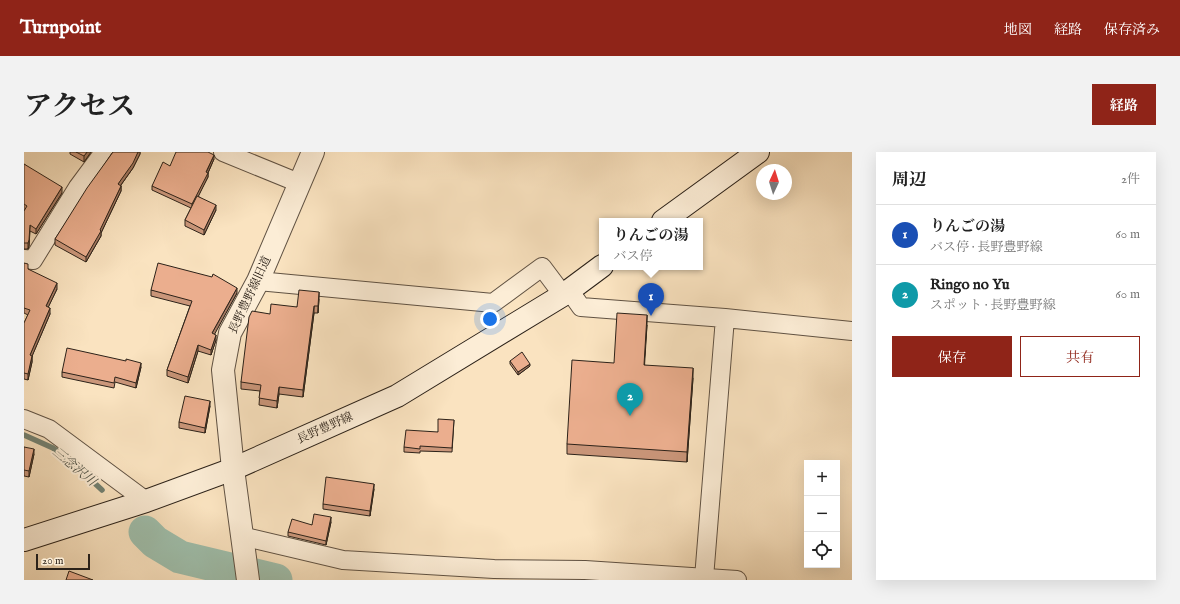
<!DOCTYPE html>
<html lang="ja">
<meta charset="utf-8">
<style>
body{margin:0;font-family:"IM FELL English","Noto Serif JP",serif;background:#f2f2f2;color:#222}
.controls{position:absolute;right:12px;bottom:12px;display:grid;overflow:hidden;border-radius:0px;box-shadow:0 4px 16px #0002}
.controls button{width:36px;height:36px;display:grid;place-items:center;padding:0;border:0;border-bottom:1px solid #e0e0e0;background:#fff;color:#222;font:20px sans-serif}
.compass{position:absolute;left:732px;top:12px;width:36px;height:36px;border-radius:50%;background:#fff;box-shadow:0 4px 16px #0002;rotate:4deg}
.scale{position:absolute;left:12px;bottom:10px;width:54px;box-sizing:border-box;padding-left:4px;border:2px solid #2c2219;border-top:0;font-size:11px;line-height:14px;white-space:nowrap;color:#2c2219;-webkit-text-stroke:3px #fcedd6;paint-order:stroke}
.you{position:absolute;left:466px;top:167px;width:14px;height:14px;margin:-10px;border:3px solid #fff;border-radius:50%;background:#1a73e8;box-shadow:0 0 0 6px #1a73e833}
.badge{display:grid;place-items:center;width:26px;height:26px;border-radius:50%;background:#8f2418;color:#fff;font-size:13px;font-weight:700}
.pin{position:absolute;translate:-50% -33px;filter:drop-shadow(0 1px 2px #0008)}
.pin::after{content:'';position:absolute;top:21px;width:14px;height:12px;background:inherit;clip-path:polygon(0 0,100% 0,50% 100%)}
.popup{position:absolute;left:575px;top:66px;width:104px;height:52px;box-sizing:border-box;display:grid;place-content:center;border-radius:0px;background:#fff;filter:drop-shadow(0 1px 3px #0005);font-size:13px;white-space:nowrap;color:#767676}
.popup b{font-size:15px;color:#222}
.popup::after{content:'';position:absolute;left:50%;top:100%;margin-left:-8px;border:8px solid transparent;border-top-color:#fff}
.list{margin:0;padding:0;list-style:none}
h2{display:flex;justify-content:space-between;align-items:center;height:52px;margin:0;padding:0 16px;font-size:17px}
h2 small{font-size:13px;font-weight:400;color:#767676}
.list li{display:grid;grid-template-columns:26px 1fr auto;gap:12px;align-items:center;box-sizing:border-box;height:60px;padding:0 16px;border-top:1px solid #e0e0e0}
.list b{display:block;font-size:15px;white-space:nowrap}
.list p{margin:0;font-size:13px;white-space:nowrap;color:#767676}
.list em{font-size:13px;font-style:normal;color:#767676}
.actions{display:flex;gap:8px;padding:12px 16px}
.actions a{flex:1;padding:9px 0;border:1px solid #8f2418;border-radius:0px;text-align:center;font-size:14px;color:#8f2418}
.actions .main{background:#8f2418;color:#fff}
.icon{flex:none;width:22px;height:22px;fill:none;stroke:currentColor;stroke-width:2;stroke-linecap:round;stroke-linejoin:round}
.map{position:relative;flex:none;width:828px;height:428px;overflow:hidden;border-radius:0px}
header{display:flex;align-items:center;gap:24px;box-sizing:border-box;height:56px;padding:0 20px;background:#8f2418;color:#fff}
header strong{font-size:19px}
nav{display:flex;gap:22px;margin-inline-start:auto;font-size:14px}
.intro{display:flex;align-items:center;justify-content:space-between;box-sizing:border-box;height:96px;padding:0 24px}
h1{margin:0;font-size:28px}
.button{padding:10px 18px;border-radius:0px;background:#8f2418;color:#fff;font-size:14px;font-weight:700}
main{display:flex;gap:24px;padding:0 24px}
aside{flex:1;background:#fff;border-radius:0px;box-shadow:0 4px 16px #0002}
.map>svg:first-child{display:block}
</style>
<header>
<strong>Turnpoint</strong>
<nav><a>地図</a><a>経路</a><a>保存済み</a></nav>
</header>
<div class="intro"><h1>アクセス</h1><a class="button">経路</a></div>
<main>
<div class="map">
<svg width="828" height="428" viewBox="0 0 828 428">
<rect width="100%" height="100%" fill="#fae3c0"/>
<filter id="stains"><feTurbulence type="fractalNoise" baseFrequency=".005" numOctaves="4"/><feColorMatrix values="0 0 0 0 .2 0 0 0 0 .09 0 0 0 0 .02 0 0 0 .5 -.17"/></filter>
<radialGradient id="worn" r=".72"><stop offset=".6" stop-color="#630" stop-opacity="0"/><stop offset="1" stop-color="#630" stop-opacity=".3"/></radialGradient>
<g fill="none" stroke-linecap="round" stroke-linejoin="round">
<!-- stream -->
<path stroke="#718071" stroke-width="5.5" d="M0,283L29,296L50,312L78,338"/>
<!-- river -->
<path stroke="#9fbfac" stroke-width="33" d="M121,380L131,390L156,405L252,428"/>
<!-- minor casing -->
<g stroke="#605243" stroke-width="20">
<path id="minor" d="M199,0L275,31
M0,107L9,108L54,35L80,0
M234,129L469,151L518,115L539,143
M545,138L557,155L701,166L828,179
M0,267L25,277L122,349
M217,384L319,408L470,417L561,418L713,428
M680,426L701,166"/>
</g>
<!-- tertiary casing -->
<g stroke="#605243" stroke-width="24">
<path id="tertiary" d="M224,428L209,317L199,218L206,181L234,129L289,0"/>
</g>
<!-- secondary casing -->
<g stroke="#2c2219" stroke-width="24">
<path id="secondary" d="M639,69L734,0
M0,388L122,349L209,317L373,244L539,143L578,114"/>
</g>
<!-- minor -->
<use href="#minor" stroke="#fcedd6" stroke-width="18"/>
<!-- tertiary -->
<use href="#tertiary" stroke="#fcedd6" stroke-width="22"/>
<!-- secondary -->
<use href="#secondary" stroke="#fcedd6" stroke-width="22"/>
</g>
<!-- wall -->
<path fill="#ca967a" stroke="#2c2219" d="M46,0H67L60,10L46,2Z
M116,0V2L109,16L97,33V39L77,81V84L62,110L31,93V87L88,1Z
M190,7L184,21V25L174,44L192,58L180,83L161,74V68L167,56L128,38V34L146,14Z
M0,12L38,41L12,82L6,79L5,94L4,97H0V59L1,58H0Z
M0,111L4,117L33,137L24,155L26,162L8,204V210L4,228L0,227V171L4,163L0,161Z
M127,138L213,141L190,182L192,188L187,203L174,199L164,231L143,224V218L166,154L127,144Z
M295,147L294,161H290L279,245L255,242L253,256L235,253L236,239L217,237V230L246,162L273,155Z
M623,173L620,213L669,226L663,310L543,302V292Z
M486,209L506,214L494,223L486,212Z
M117,215L112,236L91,230L90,236L38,225V220Z
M186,254L181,281L155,276V270Z
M430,268L428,300L396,299V301L380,300V295L414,280Z
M0,295L10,302L5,325L0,324Z
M350,337L346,364L299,357V352Z
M307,370L302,393L264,384V380L288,373Z"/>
<!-- shaded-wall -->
<path fill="#a47a63" stroke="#2c2219" d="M63,0H67L60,10V4Z
M114,0H116V2L109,16L94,37V32Z
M190,3V7L183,23L184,21V25L168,57V52Z
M97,34V39L77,81V84L62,110V105Z
M38,35V41L12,82V77Z
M192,53V58L180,83V78Z
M6,73L5,94L4,97V91Z
M33,131V137L22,160V154Z
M213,136V141L188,187V181Z
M295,140V147L294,161V154Z
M290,154V161L279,245V238Z
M26,156V162L6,209V203Z
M623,163V173L620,222V213Z
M192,183V188L187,203V198Z
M174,193V199L164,231V225Z
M8,204V210L4,228V222Z
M117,211V215L112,236V231Z
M506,212V214L494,223V220Z
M669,216V226L663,310V300Z
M255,235V242L253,256V249Z
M186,249V254L181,281V276Z
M10,297V302L5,325V319Z
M350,332V337L346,364V359Z
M307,365V370L302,393V389Z"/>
<!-- building -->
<path fill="#ebae8e" stroke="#2c2219" d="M52,0H63L60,4Z
M89,0H114L109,11L94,32L97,34L76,78L77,79L62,105L31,87L63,36Z
M152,0H184L190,3L182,20L184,21L168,52L128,34L139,10L146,14Z
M0,12L38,35L12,77L6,73L5,88L4,91H0V59L3,54L0,52Z
M173,44L192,53L180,78L161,68Z
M0,111L4,112V117L33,131L22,154L26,156L6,203L8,204L4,222L0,221V171L6,158L0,156Z
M134,111L188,125L189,122L213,136L188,181L192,183L187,198L174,193L164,225L143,218L168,149L127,138Z
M275,138L295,140L294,154H290L279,238L255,235L253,249L235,246L237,233L217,230L225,165L228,159L246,162L247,152L273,155Z
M593,161L623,163L620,213L669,216L663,300L543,292L548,208L590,211Z
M43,196L102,209V207L117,211L112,231L91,225L90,231L38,220Z
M498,200L506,212L494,220L486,209Z
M161,244L186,249L181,276L155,270Z
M414,267L430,268L428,296L396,294V297L380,295L382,278L414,280Z
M0,295L10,297L5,319L0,318Z
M302,325L350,332L346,359L299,352Z
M290,362L307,365L302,389L264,380L268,367L288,373Z
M45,419L69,428H42Z"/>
<g text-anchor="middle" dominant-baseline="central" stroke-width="4" stroke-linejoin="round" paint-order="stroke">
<!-- street labels -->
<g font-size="12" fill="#2c2219" stroke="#fcedd6">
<text transform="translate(226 143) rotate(-65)">長野豊野線旧道</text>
<text transform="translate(301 276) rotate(-24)">長野豊野線</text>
</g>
<!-- water labels -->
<g font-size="13" font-style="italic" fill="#4e5145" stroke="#fcedd6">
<text transform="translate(50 315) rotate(40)">三念沢川</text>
</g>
</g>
<rect width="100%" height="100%" filter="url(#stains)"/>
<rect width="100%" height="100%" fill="url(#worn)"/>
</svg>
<div class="controls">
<button>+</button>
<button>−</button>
<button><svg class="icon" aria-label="locate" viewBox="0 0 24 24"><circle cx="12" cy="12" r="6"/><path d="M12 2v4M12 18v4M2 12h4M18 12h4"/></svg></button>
</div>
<svg class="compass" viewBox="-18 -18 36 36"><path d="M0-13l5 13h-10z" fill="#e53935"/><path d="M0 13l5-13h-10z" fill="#767676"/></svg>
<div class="scale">20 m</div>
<div class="you"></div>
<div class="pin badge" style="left:627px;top:164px;background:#1a4fb4">1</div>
<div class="popup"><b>りんごの湯</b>バス停</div>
<div class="pin badge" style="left:606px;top:264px;background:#0f9aa8">2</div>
</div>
<aside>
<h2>周辺<small>2件</small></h2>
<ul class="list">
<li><span class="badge" style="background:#1a4fb4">1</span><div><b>りんごの湯</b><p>バス停 · 長野豊野線</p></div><em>60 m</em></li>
<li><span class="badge" style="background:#0f9aa8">2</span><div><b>Ringo no Yu</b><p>スポット · 長野豊野線</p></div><em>60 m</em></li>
</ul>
<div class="actions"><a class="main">保存</a><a>共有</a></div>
</aside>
</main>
